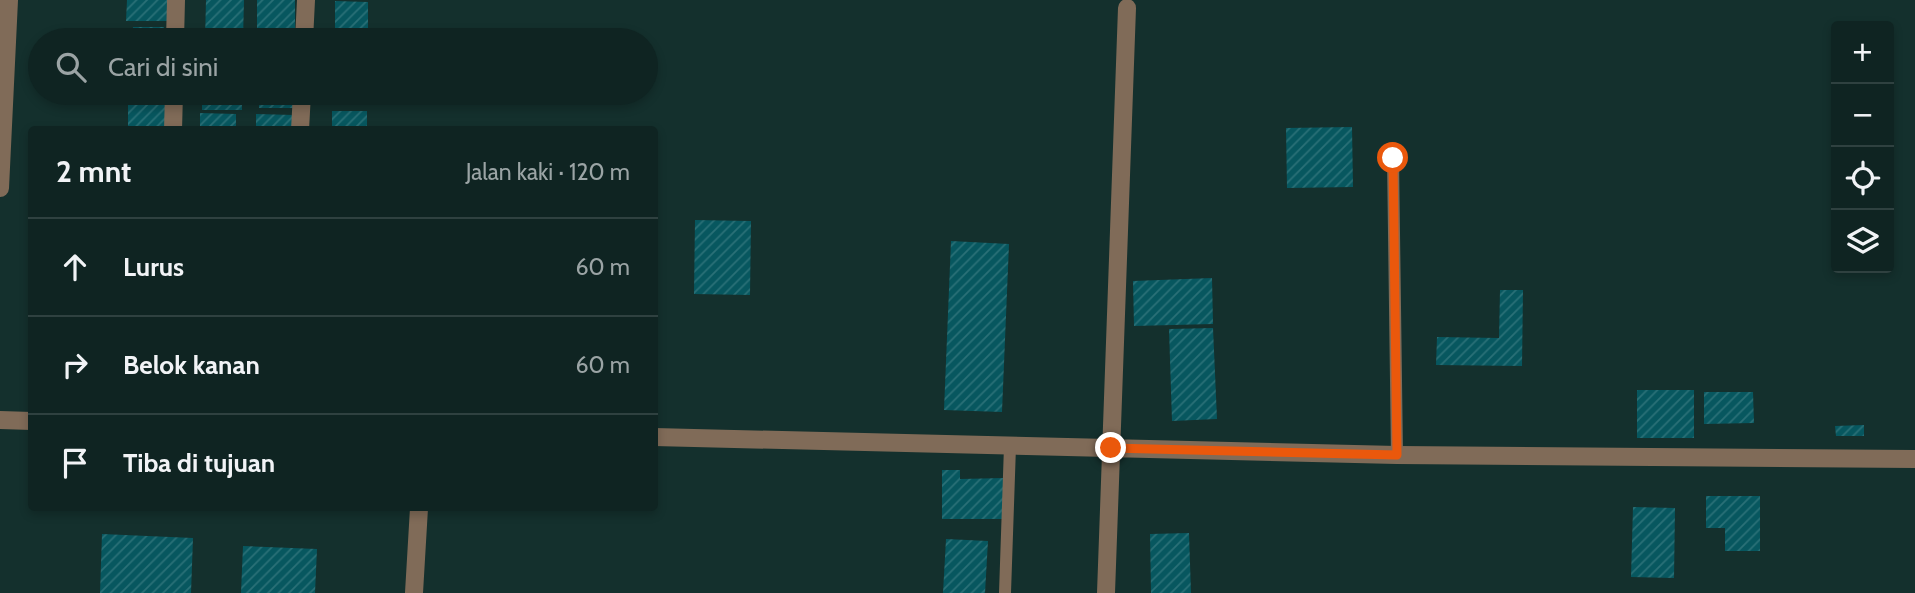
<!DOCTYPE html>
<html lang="id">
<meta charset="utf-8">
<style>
body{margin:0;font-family:Cabin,sans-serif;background:#1d302f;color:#f1f3f6}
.controls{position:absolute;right:21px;top:21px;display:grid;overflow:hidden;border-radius:7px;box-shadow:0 4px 10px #0003}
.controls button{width:63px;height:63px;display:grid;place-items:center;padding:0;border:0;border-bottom:2px solid #2f4140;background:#0f2422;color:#f1f3f6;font:35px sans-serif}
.stop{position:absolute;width:21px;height:21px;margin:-16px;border:5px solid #ea580c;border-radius:50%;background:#fff}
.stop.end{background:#ea580c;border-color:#fff;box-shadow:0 2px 7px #0008}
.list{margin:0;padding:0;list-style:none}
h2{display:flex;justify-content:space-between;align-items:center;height:91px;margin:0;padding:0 28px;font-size:30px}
h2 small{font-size:23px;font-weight:400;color:#9ba4a5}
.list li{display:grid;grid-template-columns:46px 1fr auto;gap:21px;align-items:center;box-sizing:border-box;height:98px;padding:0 28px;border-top:2px solid #2f4140}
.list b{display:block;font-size:26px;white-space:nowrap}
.list em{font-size:23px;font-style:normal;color:#9ba4a5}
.icon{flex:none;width:38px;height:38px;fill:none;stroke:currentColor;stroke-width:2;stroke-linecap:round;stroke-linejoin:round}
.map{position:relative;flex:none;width:1915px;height:593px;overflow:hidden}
.search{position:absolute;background:#0f2422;box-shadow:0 4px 10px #0003;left:28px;top:28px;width:630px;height:77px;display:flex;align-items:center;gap:18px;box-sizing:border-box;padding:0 24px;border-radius:38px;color:#9ba4a5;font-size:26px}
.panel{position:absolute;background:#0f2422;box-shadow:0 4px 10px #0003;left:28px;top:126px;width:630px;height:385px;border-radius:7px}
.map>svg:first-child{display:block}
</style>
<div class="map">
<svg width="1915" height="593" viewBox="0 0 1915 593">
<defs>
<pattern id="building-hatch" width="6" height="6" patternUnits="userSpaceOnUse" patternTransform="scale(1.75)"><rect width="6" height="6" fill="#07575f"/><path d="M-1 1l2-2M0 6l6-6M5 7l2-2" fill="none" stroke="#2a7077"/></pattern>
</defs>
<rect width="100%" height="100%" fill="#14302d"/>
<!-- building -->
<path fill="url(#building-hatch)" d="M127,0H171V21H126Z
M206,0H244L243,40H205Z
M257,0H295V40H257Z
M335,1L368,2V40H335Z
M133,27H164V40H132Z
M202,93H242V110H202Z
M259,93H296V108H259Z
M330,93H367V105H330Z
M128,100H168V130H128Z
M332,111H367V130H332Z
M200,113L236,114V130H200Z
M256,114L294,115V130H256Z
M1352,127L1353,187L1287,188L1286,128Z
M695,220L751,221L750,295L694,294Z
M951,241L1009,244L1002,412L944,410Z
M1212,278L1213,324L1134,326L1133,281Z
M1500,290H1523L1522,366L1436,365L1437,337L1499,338Z
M1213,328L1217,419L1172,421L1169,329Z
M1637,390H1694V438H1637Z
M1704,392H1753L1754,423L1704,424Z
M1864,425V436H1836L1835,426Z
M942,470H960V479L1004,478V519H942Z
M1706,496H1760V551H1725V528H1706Z
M1633,507L1675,508L1674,578L1631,577Z
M1189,533L1191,593H1151L1150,534Z
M102,534L193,538L191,593H100Z
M946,539L988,541L985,593H943Z
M243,546L317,549L315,593H241Z"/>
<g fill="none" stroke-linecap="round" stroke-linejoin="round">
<!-- service -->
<path stroke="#806b58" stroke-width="12" d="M1393,158L1397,455
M1005,593L1010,446"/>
<!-- minor -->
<path stroke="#806b58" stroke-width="18" d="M175,40L176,0
M304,40L306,0
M173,130L174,93
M300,130L302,93
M0,188L9,0
M0,420L32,421
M654,437L1397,455L1915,459
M414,593L419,508
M1106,593L1127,8"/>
</g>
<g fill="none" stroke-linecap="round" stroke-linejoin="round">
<!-- route -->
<path stroke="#ea580c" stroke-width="9" d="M1111,448L1397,455L1393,158"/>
</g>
</svg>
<div class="controls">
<button>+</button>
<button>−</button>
<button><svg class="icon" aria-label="locate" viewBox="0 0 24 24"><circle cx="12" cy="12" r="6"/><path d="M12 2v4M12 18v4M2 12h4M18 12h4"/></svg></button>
<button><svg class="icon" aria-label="layers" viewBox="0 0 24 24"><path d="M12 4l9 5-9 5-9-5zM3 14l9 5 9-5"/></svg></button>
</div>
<div class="stop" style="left:1393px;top:158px"></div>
<div class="stop end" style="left:1111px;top:448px"></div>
<div class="search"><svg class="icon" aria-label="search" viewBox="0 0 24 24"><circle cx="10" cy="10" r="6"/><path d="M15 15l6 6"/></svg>Cari di sini</div>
<section class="panel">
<h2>2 mnt<small>Jalan kaki · 120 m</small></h2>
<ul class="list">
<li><svg class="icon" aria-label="ahead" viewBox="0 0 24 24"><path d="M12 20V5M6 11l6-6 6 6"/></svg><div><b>Lurus</b></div><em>60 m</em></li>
<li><svg class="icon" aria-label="right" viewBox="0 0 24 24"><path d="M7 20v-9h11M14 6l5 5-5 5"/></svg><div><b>Belok kanan</b></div><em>60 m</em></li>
<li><svg class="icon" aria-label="arrive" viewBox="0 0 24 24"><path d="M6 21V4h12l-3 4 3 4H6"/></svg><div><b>Tiba di tujuan</b></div></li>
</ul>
</section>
</div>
